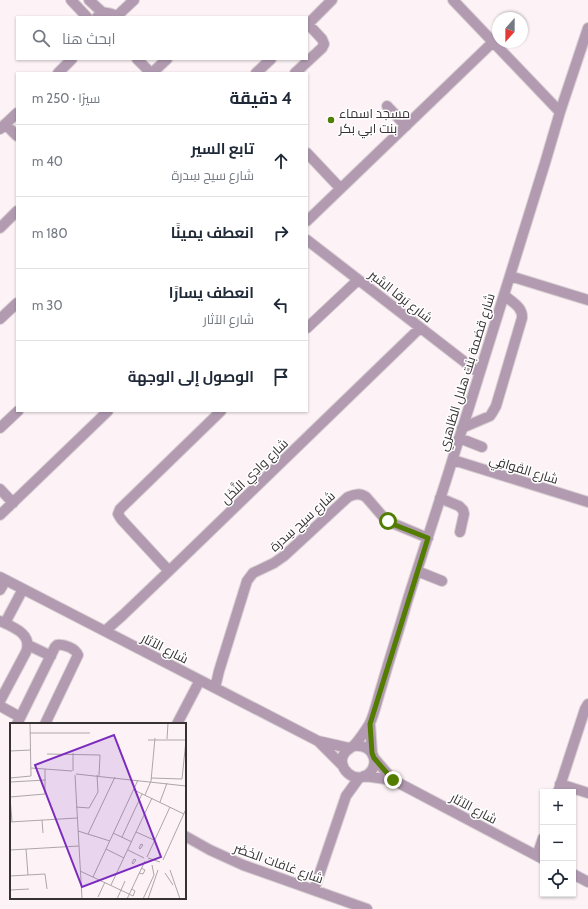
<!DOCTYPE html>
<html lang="ar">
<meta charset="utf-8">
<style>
body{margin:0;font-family:Cabin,Cairo,sans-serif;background:#f6f6f7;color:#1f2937;direction:rtl}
.controls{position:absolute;right:12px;bottom:12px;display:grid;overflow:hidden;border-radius:0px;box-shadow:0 1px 3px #0004}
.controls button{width:36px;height:36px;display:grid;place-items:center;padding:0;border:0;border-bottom:1px solid #e0e1e3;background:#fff;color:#1f2937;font:20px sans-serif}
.compass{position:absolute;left:492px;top:12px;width:36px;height:36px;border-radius:50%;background:#fff;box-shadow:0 1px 3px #0004;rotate:201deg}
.stop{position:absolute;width:12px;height:12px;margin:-9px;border:3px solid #527d00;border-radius:50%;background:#fff}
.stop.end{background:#527d00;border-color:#fff;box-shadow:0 1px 4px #0008}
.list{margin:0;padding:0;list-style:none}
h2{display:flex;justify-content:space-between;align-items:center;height:52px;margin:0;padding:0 16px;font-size:17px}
h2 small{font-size:13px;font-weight:400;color:#747a83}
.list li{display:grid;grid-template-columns:26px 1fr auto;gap:12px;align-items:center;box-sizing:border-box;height:72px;padding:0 16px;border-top:1px solid #e0e1e3}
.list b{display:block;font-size:15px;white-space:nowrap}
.list p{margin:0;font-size:13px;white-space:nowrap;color:#747a83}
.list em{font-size:13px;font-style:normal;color:#747a83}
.icon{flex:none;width:22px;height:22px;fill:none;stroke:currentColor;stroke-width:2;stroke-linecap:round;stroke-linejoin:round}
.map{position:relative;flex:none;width:588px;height:909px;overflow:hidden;direction:ltr}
.search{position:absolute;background:#fff;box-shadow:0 1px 3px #0004;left:16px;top:16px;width:292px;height:44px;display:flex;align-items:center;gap:10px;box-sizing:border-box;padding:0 14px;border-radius:0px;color:#747a83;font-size:15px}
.panel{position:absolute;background:#fff;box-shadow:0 1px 3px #0004;left:16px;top:72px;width:292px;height:340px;border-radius:0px;direction:rtl}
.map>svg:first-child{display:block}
</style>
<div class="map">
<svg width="588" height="909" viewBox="0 0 588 909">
<rect width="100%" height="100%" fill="#fdf3f6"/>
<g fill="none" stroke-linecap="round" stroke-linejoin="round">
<!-- minor casing -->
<g stroke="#d9d0d3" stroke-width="12">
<path id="minor" d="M71,0L87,17
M89,0L103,13
M453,0L560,112
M97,17C103,11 111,12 117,17
M116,17L134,0
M307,25L332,0
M137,59L151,73
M58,73L72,59
M152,73L167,59
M256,73L271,59
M295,73L322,48L324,44L322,39L308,24
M387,106L406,126
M5,124L17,136
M0,129L17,113
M307,153L340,188
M307,221L493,42
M0,228L17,211
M307,240L479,373
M510,276L588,300
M0,319L17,303
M307,328L358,280
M0,428L18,411
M462,428L490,416L492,413L496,406L522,318C523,307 512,302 504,295
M459,438L482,447
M453,460L588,502
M0,489L13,503
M440,498L459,506L463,510L464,514L460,532
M0,515L108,411
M169,571L121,519L118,514L120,509L221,411
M417,571L442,581
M0,577L318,741L349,748
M0,590L6,580
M0,621C13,627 33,634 26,652L0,701
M5,623L23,589
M105,631L123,615L169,571L420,328
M28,645L51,656
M215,688L219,671L247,581L253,573L274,563L284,556L348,497C355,494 360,493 366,497L385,519L392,523L428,538
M0,706L20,717
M17,724L55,647L57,645C64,644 75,648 78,655L45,724
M177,724L200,680
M370,724L372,753
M318,741L343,766
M354,746C376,743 382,770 363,777C352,780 341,770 342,759C344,751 348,750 353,746C357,743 368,727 370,723C375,712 378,697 382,685C390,657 399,630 407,602C422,554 438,507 453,458C484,360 514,262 545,163L560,112L588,28
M374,758L393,780
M364,776L393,780L543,859
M560,784L588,793
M558,792L585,709L588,704
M185,836L210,850L243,865L367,909
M537,856L543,838
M573,874L588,882
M314,890L346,796L359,778"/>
</g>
<!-- minor -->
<use href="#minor" stroke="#b29bb1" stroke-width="10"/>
</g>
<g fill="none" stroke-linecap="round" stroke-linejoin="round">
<!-- route -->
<path stroke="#527d00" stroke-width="5" d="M388,521L395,525L428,538L370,724L372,753L374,758L393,780"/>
</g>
<!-- markers -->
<circle fill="#527d00" stroke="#fff" stroke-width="1.5" cx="331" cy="120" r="4"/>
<g text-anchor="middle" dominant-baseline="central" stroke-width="3" stroke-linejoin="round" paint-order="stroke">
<!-- poi labels -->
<g font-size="13" fill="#363233" stroke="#fff" text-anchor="start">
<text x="339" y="113">مسجد اسماء<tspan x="339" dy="15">بنت ابي بكر</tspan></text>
</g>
<!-- street labels -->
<g font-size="13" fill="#363233" stroke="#fff">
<text transform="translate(401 296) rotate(38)">شارع بَرقا السَّبر</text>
<text transform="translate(466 372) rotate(-73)">شارع قضمة بنت هلال الظاهري</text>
<text transform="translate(524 469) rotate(17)">شارع القَوافِي</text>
<text transform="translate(254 471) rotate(-44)">شارع وادِي النَّخَل</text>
<text transform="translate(302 521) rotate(-42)">شارع سيح سِدرة</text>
<text transform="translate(165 648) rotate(27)">شارع الآثار</text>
<text transform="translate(474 808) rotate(28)">شارع الآثار</text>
<text transform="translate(279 863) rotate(20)">شارع غافات الخَضَر</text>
</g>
</g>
<!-- overview -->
<g transform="translate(10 723)">
<rect width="176" height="176" fill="#fdf3f6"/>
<path fill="none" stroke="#ada6a8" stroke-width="1" d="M20,10H80M157,16L158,0M138,17H176M0,28L21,27M37,31L90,32L89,53M21,45L62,48M63,48V30M66,51L176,63M65,52L72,176M0,55L21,53L20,0M141,55L172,56L176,17M0,59L36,57M124,67L174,91M135,72L141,58L145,15M0,74L35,71V46M0,74L2,99M150,79L157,60M66,84L79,85L88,69L87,52M32,97L33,110M0,99L67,95M68,108L100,118M126,109L144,117M103,110L122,119M78,111L105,54M112,114L132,71M131,121L133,122L130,126L129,125ZM16,126L18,152M96,126L114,135M0,127L69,123M118,127L134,135M137,134L160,84M138,135L150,139M124,136L126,137L123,141L122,140ZM153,137L176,86M160,147L170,176M70,148L119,171M129,150L133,151L135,147L131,145M155,150L163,162M0,153L35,151L37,166M83,154L128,57M101,162L142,75M0,167L19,166M119,171L123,173L125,168L122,166M88,174L95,159M107,176L115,158M117,176L135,138M133,176L144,152L142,142M138,176L148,147"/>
<path fill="#7b2cbf" fill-opacity="0.15" stroke="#7b2cbf" stroke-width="2" d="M104,12L151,134L72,164L25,42Z"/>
<rect width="176" height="176" fill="none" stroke="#363233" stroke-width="2"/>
</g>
</svg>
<div class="controls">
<button>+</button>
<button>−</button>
<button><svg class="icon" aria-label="locate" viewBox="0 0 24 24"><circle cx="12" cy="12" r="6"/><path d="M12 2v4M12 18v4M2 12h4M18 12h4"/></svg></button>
</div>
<svg class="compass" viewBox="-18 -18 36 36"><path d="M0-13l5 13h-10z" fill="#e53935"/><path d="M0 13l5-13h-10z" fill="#747a83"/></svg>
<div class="stop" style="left:388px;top:521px"></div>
<div class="stop end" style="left:393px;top:780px"></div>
<div class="search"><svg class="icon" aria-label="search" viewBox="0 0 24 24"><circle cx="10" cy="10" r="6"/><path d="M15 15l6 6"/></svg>ابحث هنا</div>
<section class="panel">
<h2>4 دقيقة<small>سيرًا · 250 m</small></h2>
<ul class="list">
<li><svg class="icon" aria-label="ahead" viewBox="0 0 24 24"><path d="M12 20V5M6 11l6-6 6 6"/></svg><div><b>تابع السير</b><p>شارع سيح سِدرة</p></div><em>40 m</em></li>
<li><svg class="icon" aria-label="right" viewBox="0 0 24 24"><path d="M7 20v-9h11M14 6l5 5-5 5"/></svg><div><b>انعطف يمينًا</b></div><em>180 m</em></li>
<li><svg class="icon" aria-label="left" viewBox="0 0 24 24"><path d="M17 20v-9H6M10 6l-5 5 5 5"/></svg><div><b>انعطف يسارًا</b><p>شارع الآثار</p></div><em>30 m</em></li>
<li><svg class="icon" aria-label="arrive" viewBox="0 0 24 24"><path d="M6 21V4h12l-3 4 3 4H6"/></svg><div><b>الوصول إلى الوجهة</b></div></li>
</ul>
</section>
</div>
